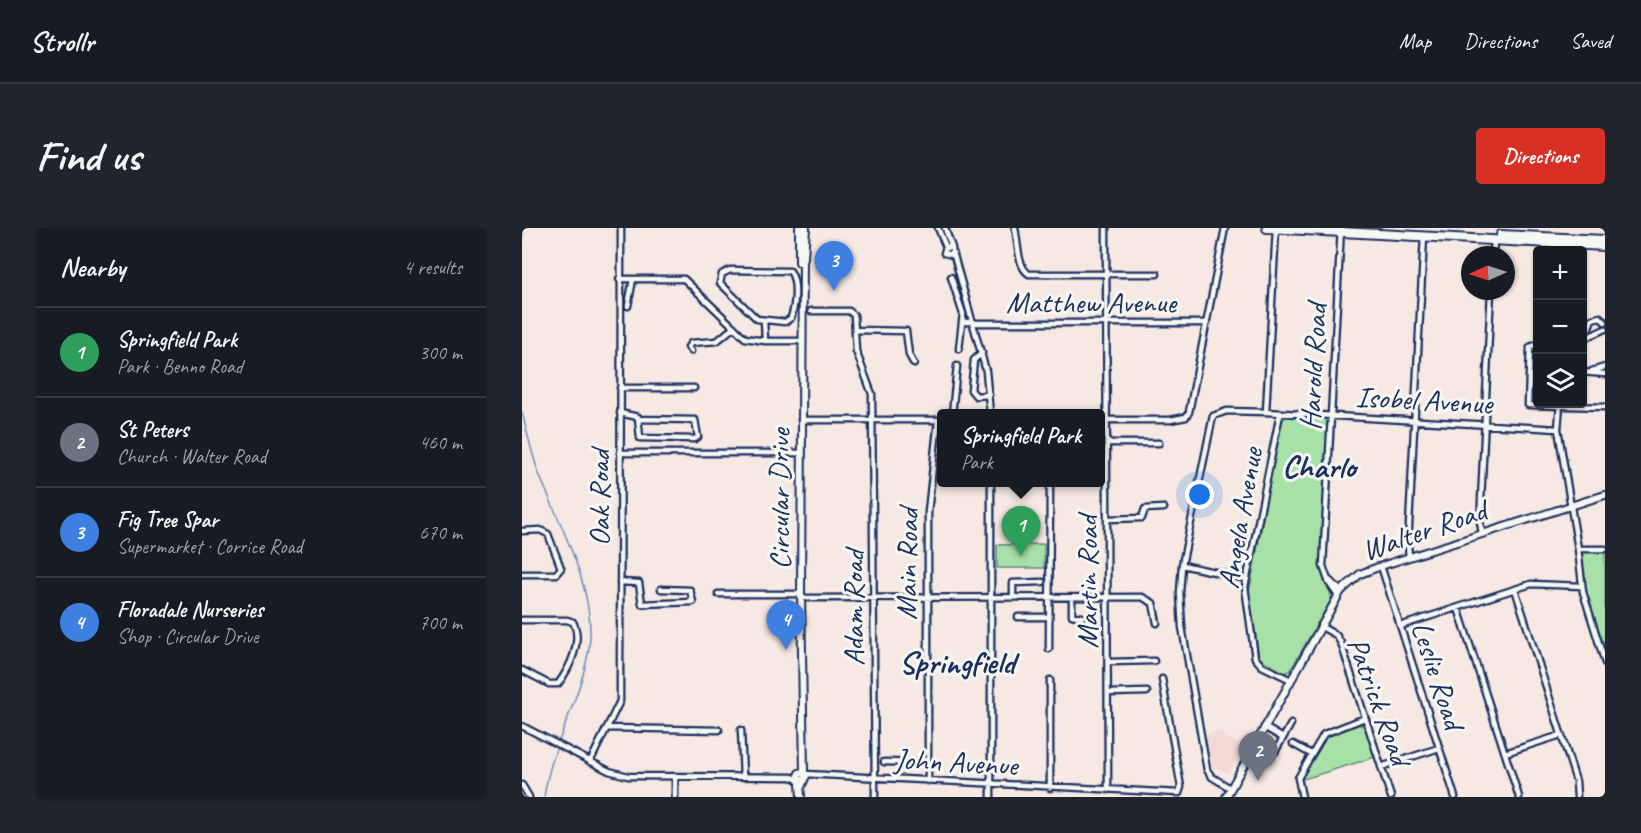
<!DOCTYPE html>
<meta charset="utf-8">
<style>
body{margin:0;font-family:Caveat,sans-serif;background:#20242c;color:#f1f3f6}
.controls{position:absolute;right:18px;top:18px;display:grid;overflow:hidden;border-radius:6px;box-shadow:0 2px 4px #0004}
.controls button{width:54px;height:54px;display:grid;place-items:center;padding:0;border:0;border-bottom:2px solid #363941;background:#171b24;color:#f1f3f6;font:30px sans-serif}
.compass{position:absolute;left:939px;top:18px;width:54px;height:54px;border-radius:50%;background:#171b24;box-shadow:0 2px 4px #0004;rotate:267deg}
.you{position:absolute;left:678px;top:267px;width:21px;height:21px;margin:-15px;border:4px solid #fff;border-radius:50%;background:#1a73e8;box-shadow:0 0 0 9px #1a73e833}
.badge{display:grid;place-items:center;width:39px;height:39px;border-radius:50%;background:#d93025;color:#fff;font-size:20px;font-weight:700}
.pin{position:absolute;translate:-50% -50px;filter:drop-shadow(0 2px 3px #0008)}
.pin::after{content:'';position:absolute;top:32px;width:21px;height:18px;background:inherit;clip-path:polygon(0 0,100% 0,50% 100%)}
.popup{position:absolute;left:415px;top:181px;width:168px;height:78px;box-sizing:border-box;display:grid;place-content:center;border-radius:6px;background:#171b24;filter:drop-shadow(0 2px 4px #0005);font-size:20px;white-space:nowrap;color:#9ea1a6}
.popup b{font-size:22px;color:#f1f3f6}
.popup::after{content:'';position:absolute;left:50%;top:100%;margin-left:-12px;border:12px solid transparent;border-top-color:#171b24}
.list{margin:0;padding:0;list-style:none}
h2{display:flex;justify-content:space-between;align-items:center;height:78px;margin:0;padding:0 24px;font-size:26px}
h2 small{font-size:20px;font-weight:400;color:#9ea1a6}
.list li{display:grid;grid-template-columns:39px 1fr auto;gap:18px;align-items:center;box-sizing:border-box;height:90px;padding:0 24px;border-top:2px solid #363941}
.list b{display:block;font-size:22px;white-space:nowrap}
.list p{margin:0;font-size:20px;white-space:nowrap;color:#9ea1a6}
.list em{font-size:20px;font-style:normal;color:#9ea1a6}
.icon{flex:none;width:33px;height:33px;fill:none;stroke:currentColor;stroke-width:2;stroke-linecap:round;stroke-linejoin:round}
.map{position:relative;flex:none;width:1083px;height:569px;overflow:hidden;border-radius:6px}
header{display:flex;align-items:center;gap:36px;box-sizing:border-box;height:84px;padding:0 30px;background:#171b24;border-bottom:2px solid #363941}
header strong{font-size:28px}
nav{display:flex;gap:33px;margin-inline-start:auto;font-size:21px}
.intro{display:flex;align-items:center;justify-content:space-between;box-sizing:border-box;height:144px;padding:0 36px}
h1{margin:0;font-size:42px}
.button{padding:15px 27px;border-radius:6px;background:#d93025;color:#fff;font-size:21px;font-weight:700}
main{display:flex;gap:36px;padding:0 36px}
aside{flex:1;background:#171b24;border-radius:6px;box-shadow:0 2px 4px #0004}
.map>svg:first-child{display:block}
</style>
<header>
<strong>Strollr</strong>
<nav><a>Map</a><a>Directions</a><a>Saved</a></nav>
</header>
<div class="intro"><h1>Find us</h1><a class="button">Directions</a></div>
<main>
<aside>
<h2>Nearby<small>4 results</small></h2>
<ul class="list">
<li><span class="badge" style="background:#2e9e5b">1</span><div><b>Springfield Park</b><p>Park · Benno Road</p></div><em>300 m</em></li>
<li><span class="badge" style="background:#6b7280">2</span><div><b>St Peters</b><p>Church · Walter Road</p></div><em>460 m</em></li>
<li><span class="badge" style="background:#3f7fe0">3</span><div><b>Fig Tree Spar</b><p>Supermarket · Corrice Road</p></div><em>670 m</em></li>
<li><span class="badge" style="background:#3f7fe0">4</span><div><b>Floradale Nurseries</b><p>Shop · Circular Drive</p></div><em>700 m</em></li>
</ul>
</aside>
<div class="map">
<svg width="1083" height="569" viewBox="0 0 1083 569">
<rect width="100%" height="100%" fill="#f6e8e2"/>
<filter id="ink" filterUnits="userSpaceOnUse"><feTurbulence type="fractalNoise" baseFrequency=".0167" numOctaves="2"/><feDisplacementMap in="SourceGraphic" scale="12" xChannelSelector="R" yChannelSelector="G"/><feConvolveMatrix kernelMatrix="1 2 1 2 8 2 1 2 1" color-interpolation-filters="sRGB"/></filter>
<g filter="url(#ink)">
<!-- built -->
<path fill="#f2dad5" d="M696,504L722,519L706,545L688,538L683,506Z"/>
<!-- green -->
<path fill="#a7e1a7" stroke="#618882" stroke-width="1.5" d="M765,188L803,190L807,194L798,338L809,367V372L768,443L762,445L737,430L727,365L759,193Z
M522,316V340H475V317Z
M1065,323L1083,324V427C1077,409 1049,335 1065,323Z
M837,496L843,499L853,529L782,551L779,548L802,510Z"/>
<g fill="none" stroke-linecap="round" stroke-linejoin="round">
<!-- stream -->
<path stroke="#6d90bd" stroke-width="1.5" d="M0,22L1,0
M0,184C5,205 10,226 17,246C38,297 75,364 67,420C59,471 29,517 22,569"/>
<!-- minor casing -->
<g stroke="#1b2f5e" stroke-width="9">
<path id="minor" d="M416,0L424,19L422,25L430,27V20L424,19
M423,0L430,20
M493,0C496,13 495,39 507,46H635
M584,0L586,562
M431,24L464,143L468,186
M971,27L972,12
M208,42L268,43C276,54 273,78 269,90L263,94L235,91L198,55L200,46Z
M429,49L441,86L440,94
M97,51H162L223,110L243,113H277
M106,78L111,51
M289,83H327L332,87L334,123L350,166L353,569
M242,92L243,113
M453,95H685
M333,102L384,103L387,127L392,136
M1063,110L1070,91L1078,89L1083,94
M1064,110L1083,101
M1016,116L1008,119L1006,177L1083,179
M437,121L440,94H452
M169,123L166,119L169,115L195,113L212,99
M460,125L452,132L449,162L454,168L467,167
M1070,143L1083,139
M1060,144L1083,146
M98,160H172
M1038,176L1036,201L1056,321L1061,364L1083,435
M744,184L754,1
M98,185L116,189L118,210L173,211L176,209L173,192L117,191
M430,186L435,138
M758,186L723,359L733,430L740,438L769,452
M279,192H420
M578,192H648L664,189L667,184L703,0
M586,215H637
M98,225H280
M469,254V569
M586,291L620,290L623,281L642,280
M0,303L18,302L26,306L39,340L34,346H0
M960,305L958,294L969,63
M1056,321H1083
M887,329L886,317L902,8
M660,337L725,351
M859,338L933,569
M807,352L819,363
M98,354L117,355L120,376L171,374L168,362L139,361
M993,361L1054,553L1055,569
M196,366H279
M816,368L807,355L801,338L819,0
M280,370L620,369L631,375L635,395
M491,370V355L521,354
M550,370V387L560,389
M936,380L997,569
M496,389H527
M0,392H45L51,394C61,413 48,440 36,456H27L0,442
M798,398L814,407L819,415L869,569
M878,398L1009,356L1060,358
M527,421L528,254
M586,434L632,433
M586,465L625,464
M0,498L87,543L106,548L270,549L276,552
M742,499L761,510
M86,500L197,502
M219,502L221,549
M771,516L789,526
M753,524L769,496
M983,525L1039,507
M68,534L98,473L99,0
M362,534L406,535
M859,539L917,520
M283,546L657,565L659,559L640,451
M406,553V284L416,192
M0,557L7,569
M528,560V452
M708,560L690,549L685,542L660,399L658,365L660,337L691,188L705,183L744,184L1036,201
M153,569V549
M780,569L776,550L802,506L843,490"/>
</g>
<!-- tertiary casing -->
<g stroke="#1b2f5e" stroke-width="10">
<path id="tertiary" d="M277,0V34
M281,28L279,366L282,545
M278,556L279,569
M279,559L284,548L280,544L277,545L276,552L282,553
M704,569L819,363L838,346L859,338L1083,267"/>
</g>
<!-- primary casing -->
<g stroke="#1b2f5e" stroke-width="12">
<path id="primary" d="M745,0L1083,18
M979,7L1083,12
M281,30L283,0"/>
</g>
<!-- minor -->
<use href="#minor" stroke="#f6f6f2" stroke-width="4.5"/>
<!-- tertiary -->
<use href="#tertiary" stroke="#f6f6f2" stroke-width="6"/>
<!-- primary -->
<use href="#primary" stroke="#f6f6f2" stroke-width="8"/>
</g>
</g>
<g text-anchor="middle" dominant-baseline="central" stroke-width="6" stroke-linejoin="round" paint-order="stroke">
<!-- street labels -->
<g font-size="30" fill="#1b2f5e" stroke="#f6f6f2">
<text x="569" y="74">Matthew Avenue</text>
<text transform="translate(791 139) rotate(-87)">Harold Road</text>
<text transform="translate(902 172) rotate(3)">Isobel Avenue</text>
<text transform="translate(77 270) rotate(-90)">Oak Road</text>
<text transform="translate(257 271) rotate(-90)">Circular Drive</text>
<text transform="translate(718 290) rotate(-80)">Angela Avenue</text>
<text transform="translate(902 302) rotate(-19)">Walter Road</text>
<text transform="translate(385 336) rotate(-89)">Main Road</text>
<text transform="translate(565 354) rotate(-90)">Martin Road</text>
<text transform="translate(331 380) rotate(-90)">Adam Road</text>
<text transform="translate(916 447) rotate(72)">Leslie Road</text>
<text transform="translate(857 473) rotate(70)">Patrick Road</text>
<text transform="translate(434 534) rotate(3)">John Avenue</text>
</g>
<!-- neighbourhood labels -->
<g font-size="32" font-weight="bold" fill="#1b2f5e" stroke="#f6f6f2">
<text x="797" y="238">Charlo</text>
<text x="435" y="434">Springfield</text>
</g>
</g>
</svg>
<div class="controls">
<button>+</button>
<button>−</button>
<button><svg class="icon" aria-label="layers" viewBox="0 0 24 24"><path d="M12 4l9 5-9 5-9-5zM3 14l9 5 9-5"/></svg></button>
</div>
<svg class="compass" viewBox="-18 -18 36 36"><path d="M0-13l5 13h-10z" fill="#e53935"/><path d="M0 13l5-13h-10z" fill="#9ea1a6"/></svg>
<div class="you"></div>
<div class="pin badge" style="left:499px;top:328px;background:#2e9e5b">1</div>
<div class="popup"><b>Springfield Park</b>Park</div>
<div class="pin badge" style="left:736px;top:553px;background:#6b7280">2</div>
<div class="pin badge" style="left:312px;top:63px;background:#3f7fe0">3</div>
<div class="pin badge" style="left:264px;top:422px;background:#3f7fe0">4</div>
</div>
</main>
